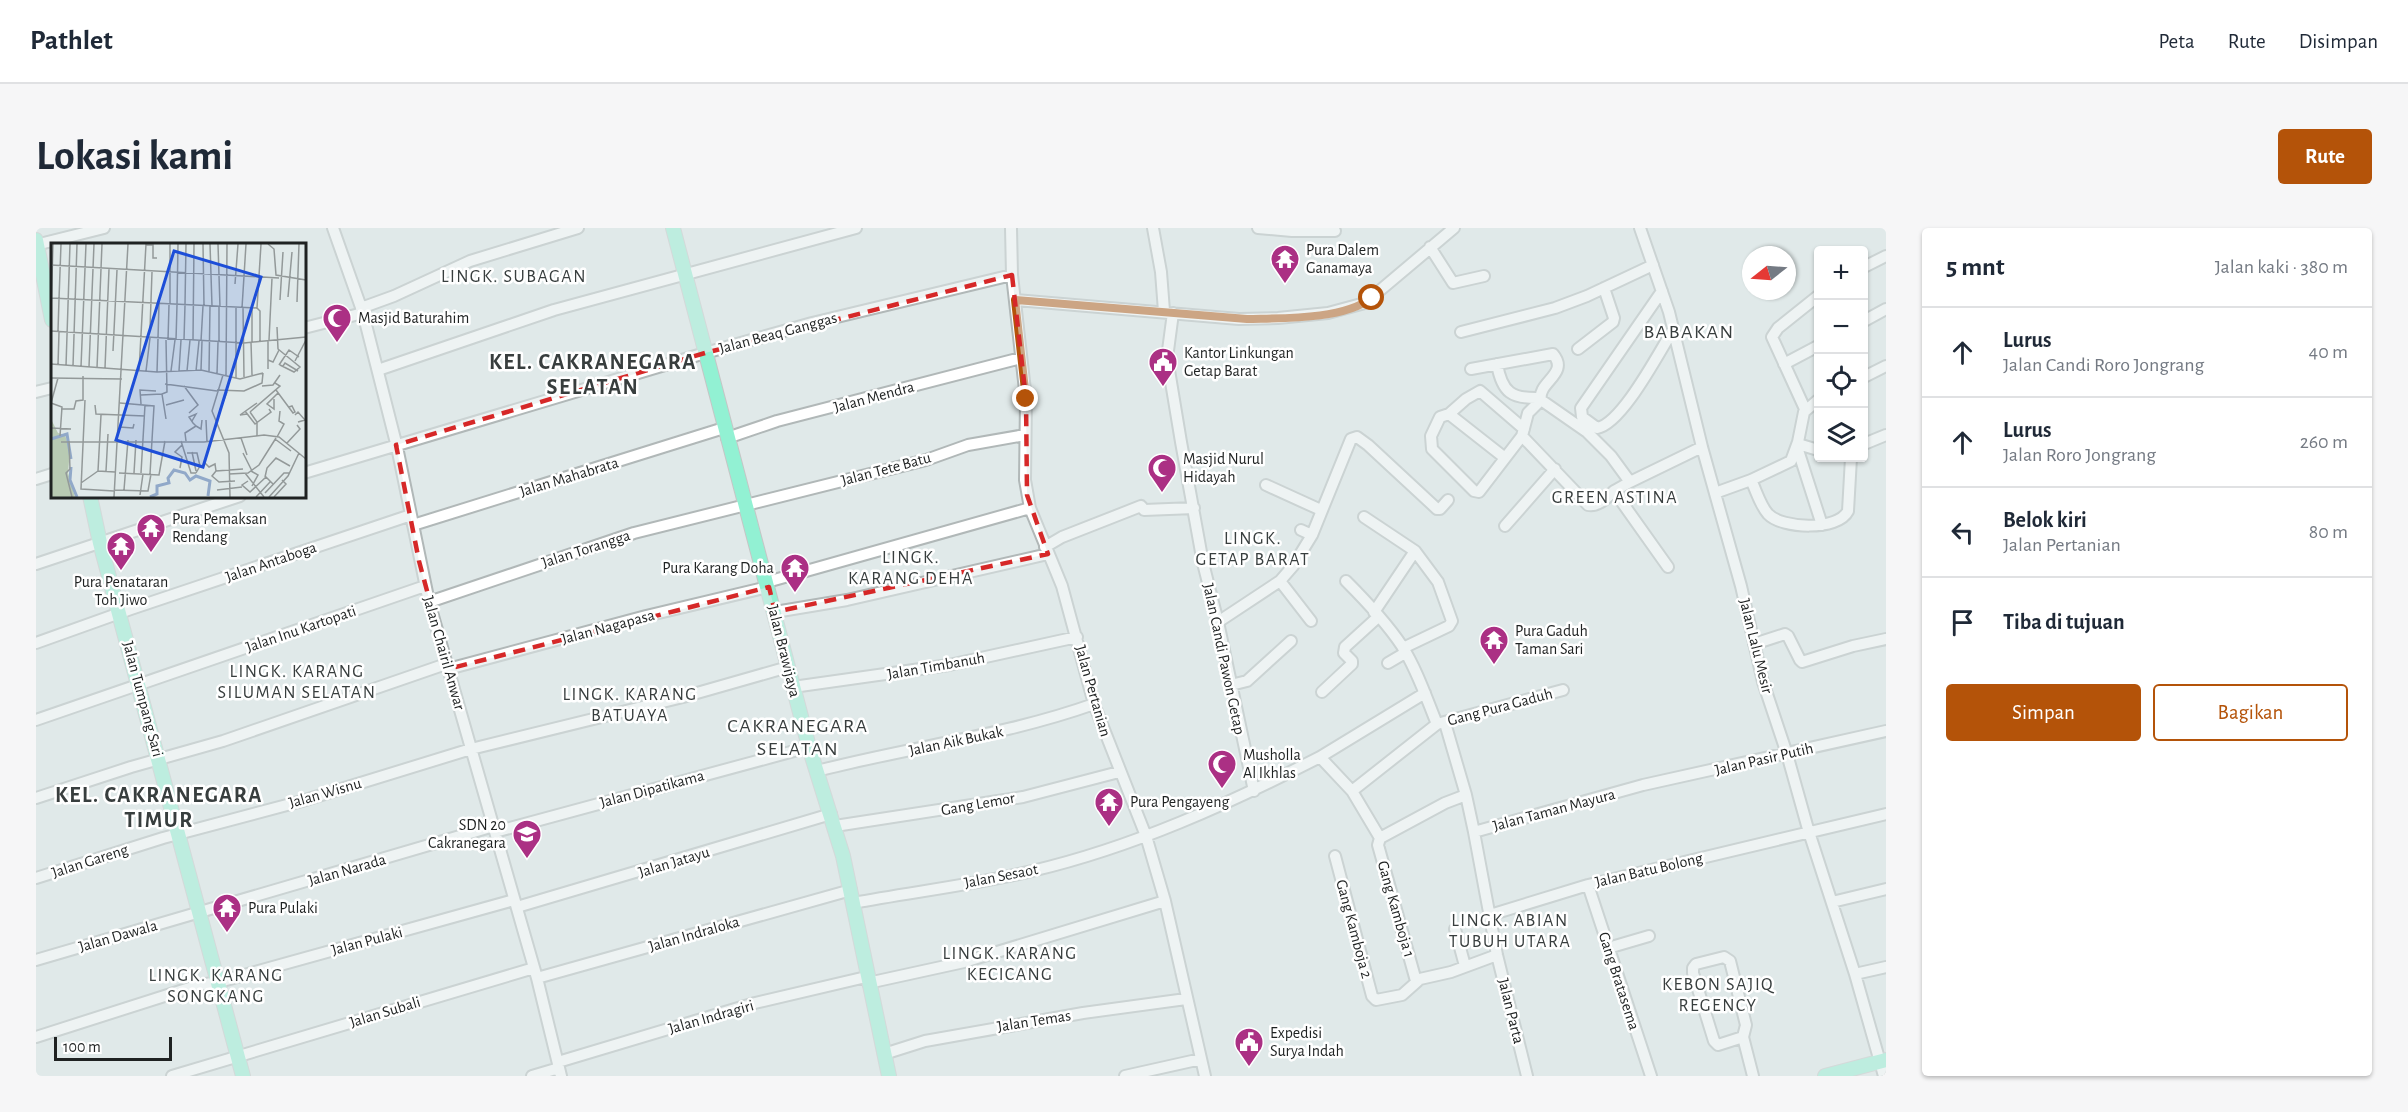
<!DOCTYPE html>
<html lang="id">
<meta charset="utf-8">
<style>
body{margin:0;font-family:"Alegreya Sans",sans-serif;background:#f6f6f7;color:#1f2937}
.controls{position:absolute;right:18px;top:18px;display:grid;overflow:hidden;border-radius:6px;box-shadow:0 2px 4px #0004}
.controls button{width:54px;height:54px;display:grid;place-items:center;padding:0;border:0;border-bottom:2px solid #e0e1e3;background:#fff;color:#1f2937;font:30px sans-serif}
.compass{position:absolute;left:1706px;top:18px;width:54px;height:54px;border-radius:50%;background:#fff;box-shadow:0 2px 4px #0004;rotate:253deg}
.scale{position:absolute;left:18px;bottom:15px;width:118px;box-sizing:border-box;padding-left:6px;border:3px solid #1f2222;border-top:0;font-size:16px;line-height:21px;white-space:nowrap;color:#1f2222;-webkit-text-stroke:4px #fff;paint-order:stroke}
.stop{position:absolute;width:18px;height:18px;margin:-14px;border:4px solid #b45309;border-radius:50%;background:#fff}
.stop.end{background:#b45309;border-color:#fff;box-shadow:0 2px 6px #0008}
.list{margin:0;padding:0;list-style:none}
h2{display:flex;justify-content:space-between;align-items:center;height:78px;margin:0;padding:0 24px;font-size:26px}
h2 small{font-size:20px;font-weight:400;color:#747a83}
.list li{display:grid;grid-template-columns:39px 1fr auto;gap:18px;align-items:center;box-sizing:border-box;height:90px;padding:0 24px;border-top:2px solid #e0e1e3}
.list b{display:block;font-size:22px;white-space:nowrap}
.list p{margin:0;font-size:20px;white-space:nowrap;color:#747a83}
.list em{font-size:20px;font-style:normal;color:#747a83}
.actions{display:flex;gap:12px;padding:18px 24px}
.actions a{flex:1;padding:14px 0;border:2px solid #b45309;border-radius:6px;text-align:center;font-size:21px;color:#b45309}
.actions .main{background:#b45309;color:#fff}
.icon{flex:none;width:33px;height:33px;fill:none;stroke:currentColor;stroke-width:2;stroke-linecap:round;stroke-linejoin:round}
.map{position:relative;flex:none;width:1850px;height:848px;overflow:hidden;border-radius:6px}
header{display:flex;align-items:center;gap:36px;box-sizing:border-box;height:84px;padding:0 30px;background:#fff;border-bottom:2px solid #e0e1e3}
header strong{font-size:28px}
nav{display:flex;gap:33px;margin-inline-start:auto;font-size:21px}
.intro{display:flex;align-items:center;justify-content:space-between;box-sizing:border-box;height:144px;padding:0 36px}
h1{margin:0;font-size:42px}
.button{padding:15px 27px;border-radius:6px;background:#b45309;color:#fff;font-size:21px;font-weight:700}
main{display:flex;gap:36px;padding:0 36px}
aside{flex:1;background:#fff;border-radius:6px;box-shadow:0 2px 4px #0004}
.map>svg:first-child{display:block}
</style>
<header>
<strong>Pathlet</strong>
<nav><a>Peta</a><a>Rute</a><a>Disimpan</a></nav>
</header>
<div class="intro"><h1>Lokasi kami</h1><a class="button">Rute</a></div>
<main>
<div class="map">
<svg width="1850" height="848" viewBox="0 0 1850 848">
<rect width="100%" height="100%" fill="#e0e9e9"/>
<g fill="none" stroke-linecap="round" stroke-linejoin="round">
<!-- minor casing -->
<g stroke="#b1b8b8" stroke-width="14">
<path id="minor" d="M297,0L327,85L361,219L393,374L501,750L525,848
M975,0L976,47L990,171L989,252L994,280L1026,358L1058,476L1110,608L1129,673L1169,848
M1117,0L1125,44L1128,83
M1222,0L1256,3H1299
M1604,0L1633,84L1666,219L1705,358L1727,454L1751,526L1772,601L1819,746L1848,848
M0,17L68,0
M1394,19L1417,55L1448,48
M1828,39L1850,28
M1626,63L1545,180L1546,189L1561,200C1586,196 1623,124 1637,102
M979,72L1203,91L1242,90L1292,85L1329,75L1418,0
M325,80L358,68L434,33L542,0
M1137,85L1131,130L1145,214L1167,335L1182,394L1218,563
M1828,93L1850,81
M268,100L327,85
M1425,104L1519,80L1551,68L1617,37
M1542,121L1577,94L1578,90L1568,60
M1461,136C1466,165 1476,171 1504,170
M1748,136L1782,118
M1435,141L1517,126C1534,146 1501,154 1505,172L1551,204L1575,228L1594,254L1666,219
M342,142L518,82L820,0
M1828,149L1850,138
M0,164L16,160
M1769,181L1736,109L1742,100L1782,68
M1413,186L1430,171L1444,163L1488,201
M1486,208L1552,277C1562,279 1571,270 1578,263
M691,210L741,193L985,130
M1762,216L1782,222
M1828,216L1850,207
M1761,219L1786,297
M1469,230L1413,186L1404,189L1395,208L1396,221L1438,263L1443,264L1486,208L1492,185L1505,172
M268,245L669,125L776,95L976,47
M0,251L16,246
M1715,252C1720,262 1724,277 1732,286C1746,301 1802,303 1812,283L1815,230
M1594,254L1578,263L1632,339
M1230,257L1285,282
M1679,265L1715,252L1755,233L1762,214L1768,184L1782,172
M1328,289L1379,323L1338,384
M377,297L688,200
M1469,298L1519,241
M1265,302L1276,307
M1009,319L1026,309L1105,278L1108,282L1158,280
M0,336L204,268
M1244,353L1275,393
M1310,353C1330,373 1350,394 1366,418C1381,442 1390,469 1401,496
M731,354L994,280
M393,374L598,305L890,232L932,217L989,207
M739,384L811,372L1012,326
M1182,394L1244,353L1257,338L1276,307L1315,211L1321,209L1332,217L1401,281H1404L1412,272
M0,415L95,381L375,287
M1718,416L1749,406L1752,408L1764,432L1766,434L1817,418L1850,411
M1367,420L1413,398L1416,393L1402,354L1379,323
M1352,435L1369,425
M412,441L610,388L732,359
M1195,457L1211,453L1255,413
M757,459L913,437L1041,409
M1286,464L1316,436V433L1308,425L1309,419L1342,389
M0,492L389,358
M1409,495L1430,567L1438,604
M1401,496L1527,462
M1284,529L1389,465
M781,543C873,519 968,508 1058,476
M1316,563L1344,610
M0,570L95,539L187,513L410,436
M799,598L987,569L1083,544
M459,604L773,519
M1344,610L1342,617L1380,753
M1344,610L1409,575L1430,567
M1299,628L1336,768L1340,772L1366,767L1384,751L1415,744L1461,727
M0,650L127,610L266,573L435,521L647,469L752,439
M1552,657L1615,848
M1796,674L1850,661
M817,675C876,664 937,657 996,643C1098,619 1192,576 1284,529L1316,563L1401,496
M481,679L795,586
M1454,687L1552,657L1850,586
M1419,701L1429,738
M1572,720L1613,708
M0,732L458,598
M1819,746L1850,739
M501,750L815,662
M832,755L928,734L1129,673
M0,809L163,757L183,754L478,672
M1707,809L1682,817L1678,813L1657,745V740L1660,736L1688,729L1694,733L1710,797L1707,809L1717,848
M848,826L889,813L1047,785L1150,771
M522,834L719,775L830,749
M136,848L498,740
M496,848L523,840
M1089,848L1165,831
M1491,848L1461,727L1438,604L1607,557L1850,503"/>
</g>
<!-- major casing -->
<g stroke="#c5c6c6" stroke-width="16">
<path id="major" d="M637,0L773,519L807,628L853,848
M0,12L16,92
M54,268L64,315L207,848
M1789,848L1850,832"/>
</g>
<!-- minor -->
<use href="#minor" stroke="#fff" stroke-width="10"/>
<!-- major -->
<use href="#major" stroke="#92f1d3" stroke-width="14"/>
</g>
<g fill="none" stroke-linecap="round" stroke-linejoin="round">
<!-- route -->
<path stroke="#b45309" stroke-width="8" d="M990,171L979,72L1211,91C1247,90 1306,92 1336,70"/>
</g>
<!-- marked area -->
<path d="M0 0H1850V848H0ZM976,47L990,171L991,267L1012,326L739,384L733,359L412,441L383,333L360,217L669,125Z" fill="#e0e9e9" fill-opacity=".55" fill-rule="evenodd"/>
<path fill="none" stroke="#d62828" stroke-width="4.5" stroke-dasharray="12 8" stroke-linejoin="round" d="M976,47L990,171L991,267L1012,326L739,384L733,359L412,441L383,333L360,217L669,125Z"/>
<!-- icons -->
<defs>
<g id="temple-pin" transform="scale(1.5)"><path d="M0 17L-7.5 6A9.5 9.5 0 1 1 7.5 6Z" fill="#ab3084" stroke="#fff"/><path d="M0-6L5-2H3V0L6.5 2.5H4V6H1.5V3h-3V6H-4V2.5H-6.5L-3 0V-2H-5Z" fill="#fff"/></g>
<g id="mosque-pin" transform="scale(1.5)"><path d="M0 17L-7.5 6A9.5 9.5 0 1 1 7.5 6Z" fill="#ab3084" stroke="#fff"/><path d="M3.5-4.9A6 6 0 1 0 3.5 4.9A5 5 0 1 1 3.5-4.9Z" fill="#fff"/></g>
<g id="civic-pin" transform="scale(1.5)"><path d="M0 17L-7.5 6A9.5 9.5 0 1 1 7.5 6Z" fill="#ab3084" stroke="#fff"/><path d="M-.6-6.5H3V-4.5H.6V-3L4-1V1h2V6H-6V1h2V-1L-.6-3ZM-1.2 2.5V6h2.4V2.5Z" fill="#fff"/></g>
<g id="school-pin" transform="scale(1.5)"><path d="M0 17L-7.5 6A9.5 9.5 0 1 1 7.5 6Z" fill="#ab3084" stroke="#fff"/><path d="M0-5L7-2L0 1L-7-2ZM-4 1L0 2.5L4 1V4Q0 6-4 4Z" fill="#fff"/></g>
</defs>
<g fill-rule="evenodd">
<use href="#temple-pin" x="1249" y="31"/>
<use href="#mosque-pin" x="301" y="90"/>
<use href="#civic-pin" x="1127" y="134"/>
<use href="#mosque-pin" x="1126" y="240"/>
<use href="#temple-pin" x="115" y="300"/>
<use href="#temple-pin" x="85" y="318"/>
<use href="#temple-pin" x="759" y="340"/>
<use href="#temple-pin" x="1458" y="412"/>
<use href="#mosque-pin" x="1186" y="536"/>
<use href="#temple-pin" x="1073" y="574"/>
<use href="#school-pin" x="491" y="606"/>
<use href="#temple-pin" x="191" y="680"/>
<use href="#civic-pin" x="1213" y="814"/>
</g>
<g text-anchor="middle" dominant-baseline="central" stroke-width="5" stroke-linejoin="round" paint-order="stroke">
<!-- poi labels -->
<g font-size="16" fill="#1f2222" stroke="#fff" text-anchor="start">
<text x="1270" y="22">Pura Dalem<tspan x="1270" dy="18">Ganamaya</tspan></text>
<text x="322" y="90">Masjid Baturahim</text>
<text x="1148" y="125">Kantor Linkungan<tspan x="1148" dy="18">Getap Barat</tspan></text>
<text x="1147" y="231">Masjid Nurul<tspan x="1147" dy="18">Hidayah</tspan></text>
<text x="136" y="291">Pura Pemaksan<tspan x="136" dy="18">Rendang</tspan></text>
<text x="738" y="340" text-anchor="end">Pura Karang Doha</text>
<text x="85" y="354" text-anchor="middle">Pura Penataran<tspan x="85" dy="18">Toh Jiwo</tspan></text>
<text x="1479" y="403">Pura Gaduh<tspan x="1479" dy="18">Taman Sari</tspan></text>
<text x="1207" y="527">Musholla<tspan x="1207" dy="18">Al Ikhlas</tspan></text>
<text x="1094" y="574">Pura Pengayeng</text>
<text x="470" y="597" text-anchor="end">SDN 20<tspan x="470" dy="18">Cakranegara</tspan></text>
<text x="212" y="680">Pura Pulaki</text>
<text x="1234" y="805">Expedisi<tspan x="1234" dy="18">Surya Indah</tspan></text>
</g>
<!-- street labels -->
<g font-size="16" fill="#1f2222" stroke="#fff">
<text transform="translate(742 105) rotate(-15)">Jalan Beaq Ganggas</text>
<text transform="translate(838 169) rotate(-15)">Jalan Mendra</text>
<text transform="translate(850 241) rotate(-15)">Jalan Tete Batu</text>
<text transform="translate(533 249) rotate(-17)">Jalan Mahabrata</text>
<text transform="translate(550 321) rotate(-18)">Jalan Torangga</text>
<text transform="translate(235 334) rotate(-19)">Jalan Antaboga</text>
<text transform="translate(572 399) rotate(-15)">Jalan Nagapasa</text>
<text transform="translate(265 401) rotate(-19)">Jalan Inu Kartopati</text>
<text transform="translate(1720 418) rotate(76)">Jalan Lalu Mesir</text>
<text transform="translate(748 423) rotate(76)">Jalan Brawijaya</text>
<text transform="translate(408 425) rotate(74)">Jalan Chairil Anwar</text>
<text transform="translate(1188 431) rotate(78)">Jalan Candi Pawon Getap</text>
<text transform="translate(900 438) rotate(-10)">Jalan Timbanuh</text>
<text transform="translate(1057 463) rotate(74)">Jalan Pertanian</text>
<text transform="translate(107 471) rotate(75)">Jalan Tumpang Sari</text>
<text transform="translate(1464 479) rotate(-15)">Gang Pura Gaduh</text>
<text transform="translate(920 513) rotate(-12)">Jalan Aik Bukak</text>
<text transform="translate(1728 531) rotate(-13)">Jalan Pasir Putih</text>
<text transform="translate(616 561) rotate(-15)">Jalan Dipatikama</text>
<text transform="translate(289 565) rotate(-16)">Jalan Wisnu</text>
<text transform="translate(942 576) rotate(-10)">Gang Lemor</text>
<text transform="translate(1518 582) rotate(-15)">Jalan Taman Mayura</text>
<text transform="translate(54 633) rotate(-18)">Jalan Gareng</text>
<text transform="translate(638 634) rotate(-17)">Jalan Jatayu</text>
<text transform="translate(311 642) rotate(-16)">Jalan Narada</text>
<text transform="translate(1613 642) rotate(-13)">Jalan Batu Bolong</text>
<text transform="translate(965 648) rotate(-11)">Jalan Sesaot</text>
<text transform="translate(1360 681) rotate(74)">Gang Kamboja 1</text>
<text transform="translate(1318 701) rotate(75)">Gang Kamboja 2</text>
<text transform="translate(658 706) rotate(-16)">Jalan Indraloka</text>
<text transform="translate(82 708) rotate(-16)">Jalan Dawala</text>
<text transform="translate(331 713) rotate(-15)">Jalan Pulaki</text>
<text transform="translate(1583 753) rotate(72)">Gang Bratasema</text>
<text transform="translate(1475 783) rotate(76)">Jalan Parta</text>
<text transform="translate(349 784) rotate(-17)">Jalan Subali</text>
<text transform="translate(675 789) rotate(-16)">Jalan Indragiri</text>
<text transform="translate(998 793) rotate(-9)">Jalan Temas</text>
</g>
<!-- neighbourhood labels -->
<g font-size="18" letter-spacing="1.5" fill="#383e3e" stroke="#fff">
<text x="478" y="49">LINGK. SUBAGAN</text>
<text x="1579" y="270">GREEN ASTINA</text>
<text x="1217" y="311">LINGK.<tspan x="1217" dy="21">GETAP BARAT</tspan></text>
<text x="875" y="330">LINGK.<tspan x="875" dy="21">KARANG DEHA</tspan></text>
<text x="261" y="444">LINGK. KARANG<tspan x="261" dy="21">SILUMAN SELATAN</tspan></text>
<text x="594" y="467">LINGK. KARANG<tspan x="594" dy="21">BATUAYA</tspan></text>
<text x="1474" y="693">LINGK. ABIAN<tspan x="1474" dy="21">TUBUH UTARA</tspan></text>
<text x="974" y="726">LINGK. KARANG<tspan x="974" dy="21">KECICANG</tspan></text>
<text x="180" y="748">LINGK. KARANG<tspan x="180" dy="21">SONGKANG</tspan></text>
<text x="1682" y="757">KEBON SAJIQ<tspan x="1682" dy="21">REGENCY</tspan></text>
</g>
<!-- quarter labels -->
<g font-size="20" letter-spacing="1.5" fill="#383e3e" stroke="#fff">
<text x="1653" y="104">BABAKAN</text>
<text x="762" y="498">CAKRANEGARA<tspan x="762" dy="23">SELATAN</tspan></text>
</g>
<!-- district labels -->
<g font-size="22" font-weight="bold" letter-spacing="1.5" fill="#383e3e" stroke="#fff">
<text x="557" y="134">KEL. CAKRANEGARA<tspan x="557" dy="25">SELATAN</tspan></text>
<text x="123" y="567">KEL. CAKRANEGARA<tspan x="123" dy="25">TIMUR</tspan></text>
</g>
</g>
<!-- overview -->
<g transform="translate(15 15)">
<rect width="255" height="255" fill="#e0e9e9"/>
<path d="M0,176L7,190L14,192L19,207L17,230L24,254H0Z" fill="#b8cab3"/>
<path fill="none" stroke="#91a9c9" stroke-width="3" d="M0,196L16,191L20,216M20,224L19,237L26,254M99,254L106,251V243L118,240L117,235L123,227L134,230L139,237L145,233L159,238L157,253"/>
<path fill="none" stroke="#939999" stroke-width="1.5" d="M152,1L153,62M159,1L161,63M167,1L169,64M217,1L223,6L225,32L255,37M95,2H102V15H106M0,22L228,35M184,41L187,1M237,54L241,9M0,55L206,65M8,56L10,1M229,57L232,9M246,59L248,1M119,62V1M126,62L127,1M134,62L135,1M168,63V98M191,65L195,1M192,65L193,134M201,65V99M206,65L210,1M206,65L209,68V98M0,69L2,1M226,84L227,106L249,124L243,129L229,122M99,86L101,29M0,88L193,100L255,94M7,88L8,56M107,95L108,61M117,97L118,62M125,97L126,62M133,97L134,62M142,97L143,1M218,97L221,35M150,98L152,63M200,99L201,132M62,108L66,27M217,117L222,119L228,107M244,118L255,97M0,121L106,129L150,127L189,136L212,130M7,122L8,89M228,122L238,107L248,114M15,123L19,1M22,123L26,1M232,123L234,120L247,128M30,124L35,1M38,124L43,1M46,125L51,1M54,125L58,26M217,126V98M150,127L151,98M88,128L95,1M95,128L99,95M120,128L124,97M128,128L130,97M136,128L139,97M145,128L148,98M106,129L107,96M158,129L159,63M166,131L167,99M172,132L161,168L178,210L179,254M175,133L176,1M0,135L71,136M185,135V65M114,141L166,148M133,143L147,162L138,170M211,143L222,142L229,132M166,147L193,148L211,140L212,130M225,147L242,170L244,169L241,163L238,164M90,152L111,151M223,156V166L216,161L227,150M34,157L30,246L63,248M0,160L11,164L9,193M0,160L7,135M69,160L103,163L99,231M90,161L89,147L105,148M44,162L45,171L94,173M115,162L133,157M10,166H23L25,158L32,157V133M169,167L176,149M194,168L204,181L220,169L218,166M199,169L229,143L224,140M199,169L206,179V193M196,171L189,172L206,160M50,172L47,228L64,229M244,172L247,169L254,177L247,179M115,176L111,151L116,149L115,97M155,177L156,199M141,178L145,171L138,174L142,180L145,183M68,184L82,185L83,181M0,185L20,186M226,194L233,181L228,178L229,168M190,195L196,212M224,196L240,208M18,198L19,226L15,230L21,254M130,198L140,230H145M135,198L134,190L145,183L150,186L151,177M10,199H153L213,192L228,194L255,216M236,200L249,186L246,182M141,209L145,228M136,210H146L149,223L145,230M192,210L201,228M154,220L158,224L164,221L165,228M129,225L131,214L124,209L131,202M55,228L57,191M200,228L207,232L201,243M68,230L108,232L114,198M83,230L85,197M90,230L94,162M194,230L213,254M178,231L197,230L208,222L225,195M214,234L216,225L225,215L239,223M184,238L168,239L161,233L165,228L192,226M197,238L191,242L199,249L215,234L222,241M30,240L47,228M63,247L97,248L100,231M73,247L77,197M166,247L191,244M214,250L233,230H238M89,252L92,231M63,254L77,1M205,254L219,239M218,254L237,233L248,210M223,254L235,241L231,237"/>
<path fill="#1d4ed8" fill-opacity="0.15" stroke="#1d4ed8" stroke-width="3" d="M123,8L210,34L152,224L65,197Z"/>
<rect width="255" height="255" fill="none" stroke="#1f2222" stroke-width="3"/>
</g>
</svg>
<div class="controls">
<button>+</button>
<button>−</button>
<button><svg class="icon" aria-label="locate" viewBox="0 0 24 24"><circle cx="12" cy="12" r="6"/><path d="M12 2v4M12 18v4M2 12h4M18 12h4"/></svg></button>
<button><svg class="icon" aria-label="layers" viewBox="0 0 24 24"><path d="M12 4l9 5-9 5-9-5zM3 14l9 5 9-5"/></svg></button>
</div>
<svg class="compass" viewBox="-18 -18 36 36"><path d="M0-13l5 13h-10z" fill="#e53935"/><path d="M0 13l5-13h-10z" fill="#747a83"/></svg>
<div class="scale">100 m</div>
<div class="stop" style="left:1336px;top:70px"></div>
<div class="stop end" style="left:990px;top:171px"></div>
</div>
<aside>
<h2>5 mnt<small>Jalan kaki · 380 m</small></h2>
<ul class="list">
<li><svg class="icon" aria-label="ahead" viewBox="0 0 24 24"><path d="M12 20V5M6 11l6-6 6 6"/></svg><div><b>Lurus</b><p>Jalan Candi Roro Jongrang</p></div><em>40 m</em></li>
<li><svg class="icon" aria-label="ahead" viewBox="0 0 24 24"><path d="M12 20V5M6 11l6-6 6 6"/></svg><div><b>Lurus</b><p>Jalan Roro Jongrang</p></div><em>260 m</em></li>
<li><svg class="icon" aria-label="left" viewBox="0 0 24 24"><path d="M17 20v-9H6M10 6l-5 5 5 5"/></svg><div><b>Belok kiri</b><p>Jalan Pertanian</p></div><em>80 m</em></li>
<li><svg class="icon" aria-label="arrive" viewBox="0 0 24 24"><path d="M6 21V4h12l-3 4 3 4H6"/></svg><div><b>Tiba di tujuan</b></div></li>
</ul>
<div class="actions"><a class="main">Simpan</a><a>Bagikan</a></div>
</aside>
</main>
